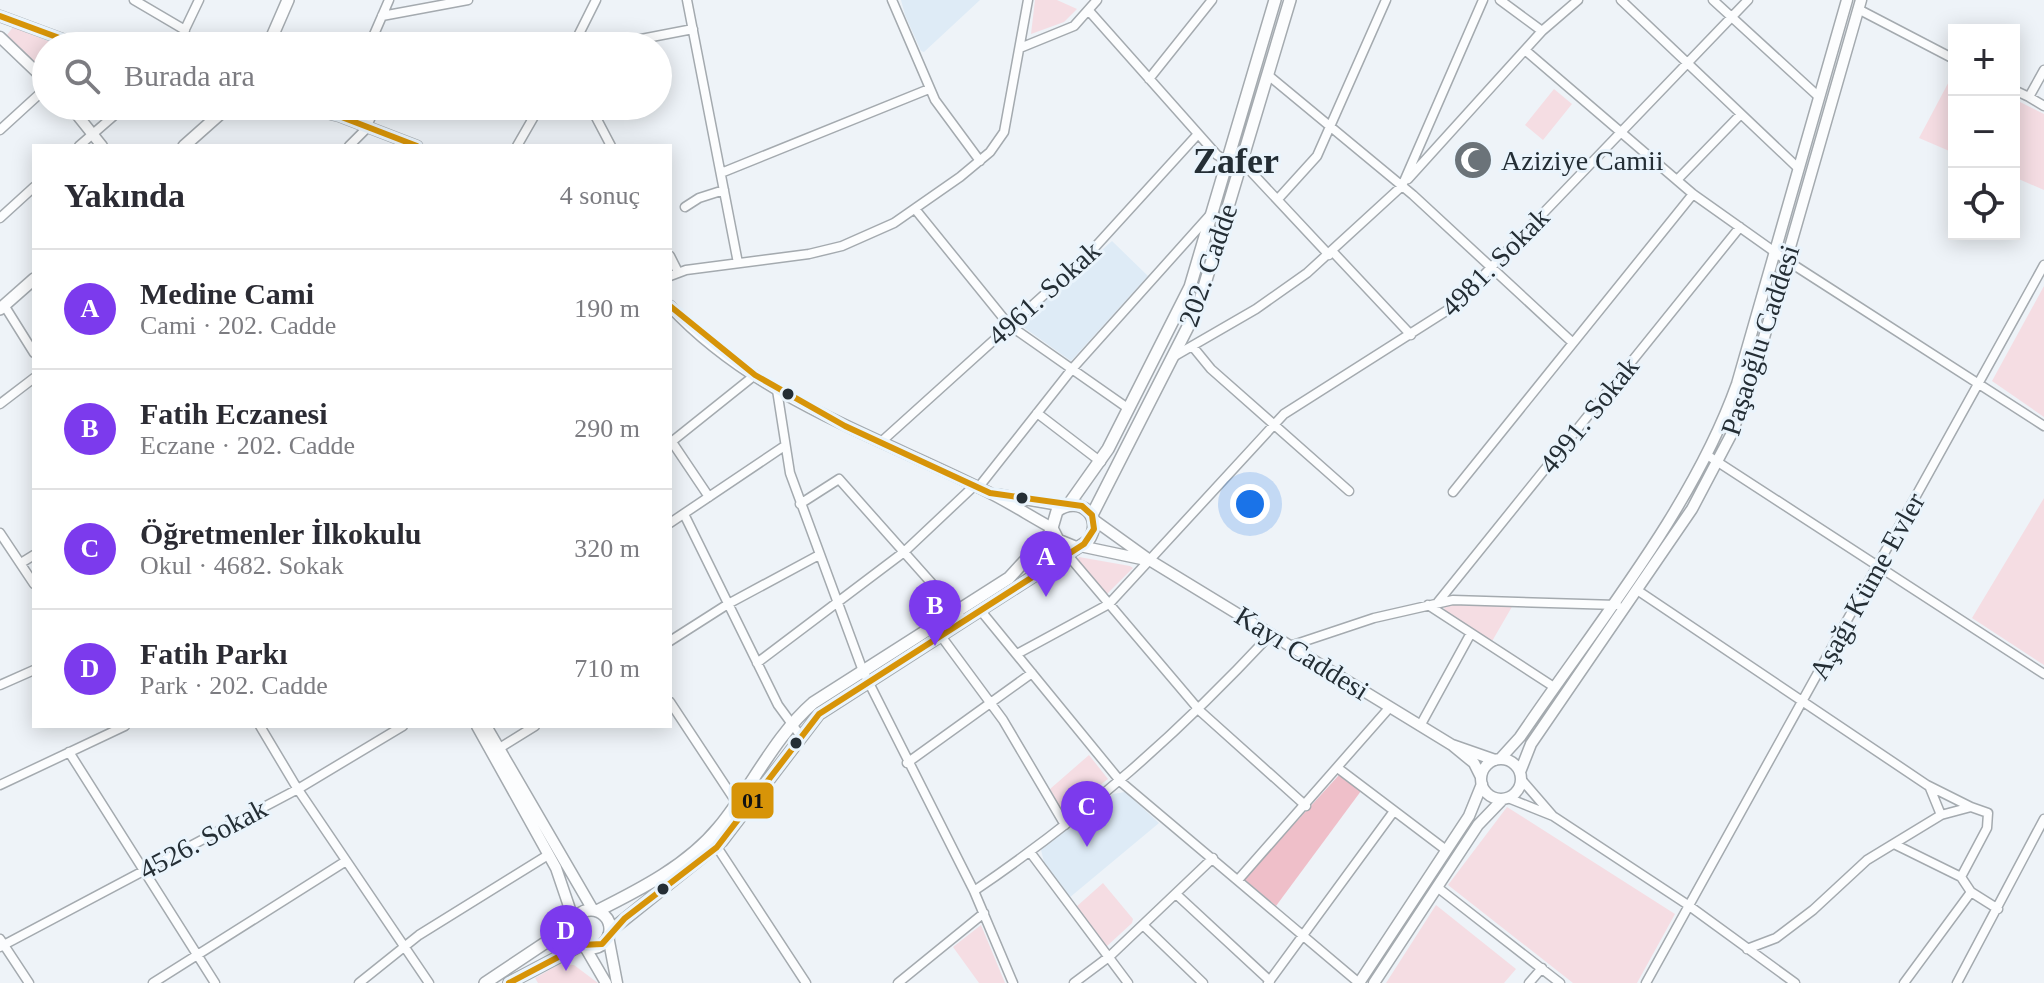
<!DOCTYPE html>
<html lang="tr">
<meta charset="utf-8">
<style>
body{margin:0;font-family:"Times New Roman",serif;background:#f7f7f7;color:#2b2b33}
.controls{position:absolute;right:24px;top:24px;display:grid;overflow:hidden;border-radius:0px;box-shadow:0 4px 20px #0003}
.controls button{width:72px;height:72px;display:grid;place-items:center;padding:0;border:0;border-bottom:2px solid #e1e1e2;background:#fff;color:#2b2b33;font:40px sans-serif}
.you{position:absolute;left:1250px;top:504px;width:28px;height:28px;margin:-20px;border:6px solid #fff;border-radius:50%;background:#1a73e8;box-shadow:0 0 0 12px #1a73e833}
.badge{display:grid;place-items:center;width:52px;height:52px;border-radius:50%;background:#7c3aed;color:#fff;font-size:26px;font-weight:700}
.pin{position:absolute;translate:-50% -66px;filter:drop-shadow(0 2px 4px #0008)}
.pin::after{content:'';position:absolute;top:42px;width:28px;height:24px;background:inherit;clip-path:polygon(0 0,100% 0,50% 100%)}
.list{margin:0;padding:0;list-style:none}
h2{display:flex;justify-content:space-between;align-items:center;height:104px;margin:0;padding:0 32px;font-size:34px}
h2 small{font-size:26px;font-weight:400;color:#7c7c81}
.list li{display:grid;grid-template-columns:52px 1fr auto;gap:24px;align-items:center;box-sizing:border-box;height:120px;padding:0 32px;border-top:2px solid #e1e1e2}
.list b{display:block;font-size:30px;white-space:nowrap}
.list p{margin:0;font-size:26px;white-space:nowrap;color:#7c7c81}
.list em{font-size:26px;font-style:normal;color:#7c7c81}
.icon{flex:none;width:44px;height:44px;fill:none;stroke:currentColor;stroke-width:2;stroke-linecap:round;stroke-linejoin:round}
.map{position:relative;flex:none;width:2044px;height:983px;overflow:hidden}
.search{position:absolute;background:#fff;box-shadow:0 4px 20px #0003;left:32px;top:32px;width:640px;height:88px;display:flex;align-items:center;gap:20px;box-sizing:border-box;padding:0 28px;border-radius:44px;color:#7c7c81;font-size:30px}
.panel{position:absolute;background:#fff;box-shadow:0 4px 20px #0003;left:32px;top:144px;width:640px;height:584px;border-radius:0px}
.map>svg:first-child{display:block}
</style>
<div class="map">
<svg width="2044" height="983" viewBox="0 0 2044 983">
<rect width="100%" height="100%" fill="#eef3f8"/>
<!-- built -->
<path fill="#deebf6" d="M901,0H980L924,52L921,51L905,15Z
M1112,241L1148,276L1071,361L1019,324Z
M1125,792L1159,823L1069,898L1045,866L1041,850L1113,794Z"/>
<!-- green -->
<path fill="#f5dde3" d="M1035,0H1057L1077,9L1064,22L1031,34Z
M13,27L60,46H46V76L7,35Z
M1954,72V153L1919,138Z
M1554,89L1572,104L1543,140L1525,125Z
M2014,99L2044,114V190L2014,177Z
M2044,286V417L1992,381Z
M2044,498V665L1972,618Z
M1079,557L1130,566L1133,568L1106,595L1076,563Z
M1458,603L1513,605L1491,643L1447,616L1443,605Z
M1089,755L1108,779L1063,813L1050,789Z
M1507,807L1675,914L1637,983H1573L1448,885Z
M1103,883L1133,919L1132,923L1106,947L1076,907Z
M1436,905L1516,969L1504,983H1386Z
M981,925L1005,983H979L953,947Z
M560,964L574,965L598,983H538L535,978Z"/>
<!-- forest -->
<path fill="#efbfc9" d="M1339,775L1361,791L1276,906L1244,879Z"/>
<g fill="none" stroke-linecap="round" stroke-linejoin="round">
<!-- minor casing -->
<g stroke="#a4aaaf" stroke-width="11">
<path id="minor" d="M134,0L185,30
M687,0L738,263
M892,0L935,100L980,161
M1500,0L1542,31
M1621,0L1798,168
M1713,0L1819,97
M1858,9L1954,59
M1090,12L1217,155L1240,169
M382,16L468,0
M177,46L199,0
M369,46L389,0
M573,46L596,0
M605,46L693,29
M1020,48L1074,26L1097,0
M1525,50L1693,194L1786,260L2044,426
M2044,70L2029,97L2044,106
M1268,75L1413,195L1573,343
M1149,79L1212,0
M2014,90L2029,97
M590,106L611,146
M0,130L46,88
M79,146L125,106
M349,146L365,130L376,106
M517,146L540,106
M1242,162L1329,255
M721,173L929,89
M1408,179L1542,31L1578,0
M1677,180L1741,114
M1278,199L1317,156L1386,0
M685,207L699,198L724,190
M915,209L1009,325L1129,409
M0,218L34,187
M1333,252L1411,335
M670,256L678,272
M670,276L686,270L809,254L842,246L894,223L960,177L990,152L1004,132L1028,0
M4,305L34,353
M1193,347L1211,369L1349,491
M1173,357L1256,309L1307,273L1402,186L1483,0
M777,390L790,473L863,671L974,891L1013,983
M0,404L34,378
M1037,413L1101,462
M672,442L709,497
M881,442L1086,257L1198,134
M670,443L755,375
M1707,455L2044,674
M978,488L1072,369L1210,215
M1453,492L1693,194
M800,504L839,479L959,614
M684,514L778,705L800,735
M670,523L783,447
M0,533L34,584
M1066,553L1200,711L1306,806
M21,563L34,555
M1637,590L1927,785L1971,807
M1438,602L1740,227
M1428,605L1554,687
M981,611L1121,782L1359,983
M941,636L1003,720L1065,825
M670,641L728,604L819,555
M1290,646L1374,618L1453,600L1617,605
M1017,654L1109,604L1284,414L1454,306L1748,0
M757,663L904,552L974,486
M0,685L34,670
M670,702L738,805
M260,726L297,788L429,983
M1420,726L1471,633
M498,749L535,726
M69,752L215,983
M907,763L1032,673
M1339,769L1446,850
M0,785L125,726
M1930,788L1941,815
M1508,798L1553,816L1521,779
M1553,816L1688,905L1795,983
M1896,845L1961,877L1971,892L1998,909
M717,847L806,983
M1030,852L1128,983
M1238,880L1390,707
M1437,887L1560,983
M974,891C1086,815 1179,733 1271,634
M1176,894L1270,981
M1143,925L1203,983
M0,939L29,983
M0,947L298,789L403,726
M1747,949L1776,938L1813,910L1867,860L1941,815L1971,807L1988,813L1987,828L1961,877
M153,983L346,861
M359,983L419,935L548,855
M898,983L984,913
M1074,983L1110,956L1213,858
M1268,983L1394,811
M1529,983L1542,968
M1646,983L2044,265
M1904,983L1971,892
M1957,983L2044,819"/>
</g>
<!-- tertiary casing -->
<g stroke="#a4aaaf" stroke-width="13">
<path id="tertiary" d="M0,16L81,46
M0,37L46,81
M70,106L102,146
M299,106L339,116L417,146
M670,306C755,398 879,437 988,492C1010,503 1030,516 1052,528
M1000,495L1065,506
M1080,546L1151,561L1094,520
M1151,561L1452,745
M477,726L556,868L574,921
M486,726L593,910
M1500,759L1520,737C1595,626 1692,510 1737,384L1847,0
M1481 779a20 20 0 1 1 40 0a20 20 0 1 1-40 0Z
M1520,772L1531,744L1692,509L1732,433L1755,369L1861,0
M1481,777L1474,763L1452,745L1495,760
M608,936L617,983
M585,947L606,983
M1359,983L1469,816L1482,784
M1374,983L1478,825L1503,799"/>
</g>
<!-- secondary casing -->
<g stroke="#a4aaaf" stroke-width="14">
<path id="secondary" d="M268,46L288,0
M184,146L229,106
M0,309L34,279
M1069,504L1108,449L1190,287L1275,0
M1092,515L1198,307L1290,0
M572 929a19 19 0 1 1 38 0a19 19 0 1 1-38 0Z
M597,911C641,889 688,865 719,827C752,787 774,737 813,703L1009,578L1052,531
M610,931L722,841L819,714L1088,541C1105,518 1080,494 1057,511L1052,528L1058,540L1075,547
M485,983L572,925
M509,983L581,945"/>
</g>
<!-- minor -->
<use href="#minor" stroke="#fcfdfe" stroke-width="8"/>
<!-- tertiary -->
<use href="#tertiary" stroke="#fcfdfe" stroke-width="10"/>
<!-- secondary -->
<use href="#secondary" stroke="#fcfdfe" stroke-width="11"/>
<!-- bus-1 casing -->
<g stroke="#eaf4fc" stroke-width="12">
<path id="bus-1" d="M0,16L81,46
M299,106L339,116L417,146
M509,983L581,945L602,944L625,918L717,847L819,714L1084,544L1094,529L1092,515L1082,506L990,493L845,426L755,375L670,306"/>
</g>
<!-- bus-1 -->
<use href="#bus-1" stroke="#d79408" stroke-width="6"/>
</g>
<!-- icons -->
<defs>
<g id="mosque-disc" transform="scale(2)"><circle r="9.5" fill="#6b7379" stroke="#eaf4fc"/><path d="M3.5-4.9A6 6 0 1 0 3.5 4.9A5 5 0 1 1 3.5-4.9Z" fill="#fff"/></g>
</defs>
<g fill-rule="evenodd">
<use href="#mosque-disc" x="1473" y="160"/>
</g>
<!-- markers -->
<g fill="#242e35" stroke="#eaf4fc" stroke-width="3">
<circle cx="788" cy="394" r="7"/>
<circle cx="1022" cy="498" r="7"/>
<circle cx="796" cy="743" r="7"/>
<circle cx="663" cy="889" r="7"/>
</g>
<g text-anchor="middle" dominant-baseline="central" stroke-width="6" stroke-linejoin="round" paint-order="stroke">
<!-- poi labels -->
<g font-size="28" fill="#242e35" stroke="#eaf4fc" text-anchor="start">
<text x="1501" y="160">Aziziye Camii</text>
</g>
<!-- street labels -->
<g font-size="28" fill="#242e35" stroke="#eaf4fc">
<text transform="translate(1495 262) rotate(-45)">4981. Sokak</text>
<text transform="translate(1208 265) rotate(-71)">202. Cadde</text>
<text transform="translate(1044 293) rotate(-42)">4961. Sokak</text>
<text transform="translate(1760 340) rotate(-72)">Paşaoğlu Caddesi</text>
<text transform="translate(1589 415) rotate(-51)">4991. Sokak</text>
<text transform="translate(1867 586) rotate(-61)">Aşağı Küme Evler</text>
<text transform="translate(1302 653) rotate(32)">Kayı Caddesi</text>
<text transform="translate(203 839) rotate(-28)">4526. Sokak</text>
</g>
<!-- district labels -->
<g font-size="36" font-weight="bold" fill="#242e35" stroke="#eaf4fc">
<text x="1236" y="161">Zafer</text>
</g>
</g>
<rect stroke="#eaf4fc" stroke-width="3" x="730" y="781" width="45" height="39" rx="8" fill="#d79408"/>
<g font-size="22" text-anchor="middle" font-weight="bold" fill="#111">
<text x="753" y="808">01</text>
</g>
</svg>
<div class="controls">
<button>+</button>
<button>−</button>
<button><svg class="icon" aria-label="locate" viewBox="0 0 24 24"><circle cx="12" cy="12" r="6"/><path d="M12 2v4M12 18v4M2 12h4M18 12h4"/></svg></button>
</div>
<div class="you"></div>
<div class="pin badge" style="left:1046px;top:597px">A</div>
<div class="pin badge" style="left:935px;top:646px">B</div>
<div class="pin badge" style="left:1087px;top:847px">C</div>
<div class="pin badge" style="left:566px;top:971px">D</div>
<div class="search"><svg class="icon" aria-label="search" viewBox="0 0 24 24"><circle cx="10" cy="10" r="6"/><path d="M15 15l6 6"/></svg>Burada ara</div>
<section class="panel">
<h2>Yakında<small>4 sonuç</small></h2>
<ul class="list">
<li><span class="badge">A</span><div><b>Medine Cami</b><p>Cami · 202. Cadde</p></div><em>190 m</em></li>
<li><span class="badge">B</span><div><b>Fatih Eczanesi</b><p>Eczane · 202. Cadde</p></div><em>290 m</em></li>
<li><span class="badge">C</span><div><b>Öğretmenler İlkokulu</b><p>Okul · 4682. Sokak</p></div><em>320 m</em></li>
<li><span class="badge">D</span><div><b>Fatih Parkı</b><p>Park · 202. Cadde</p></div><em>710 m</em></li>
</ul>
</section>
</div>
